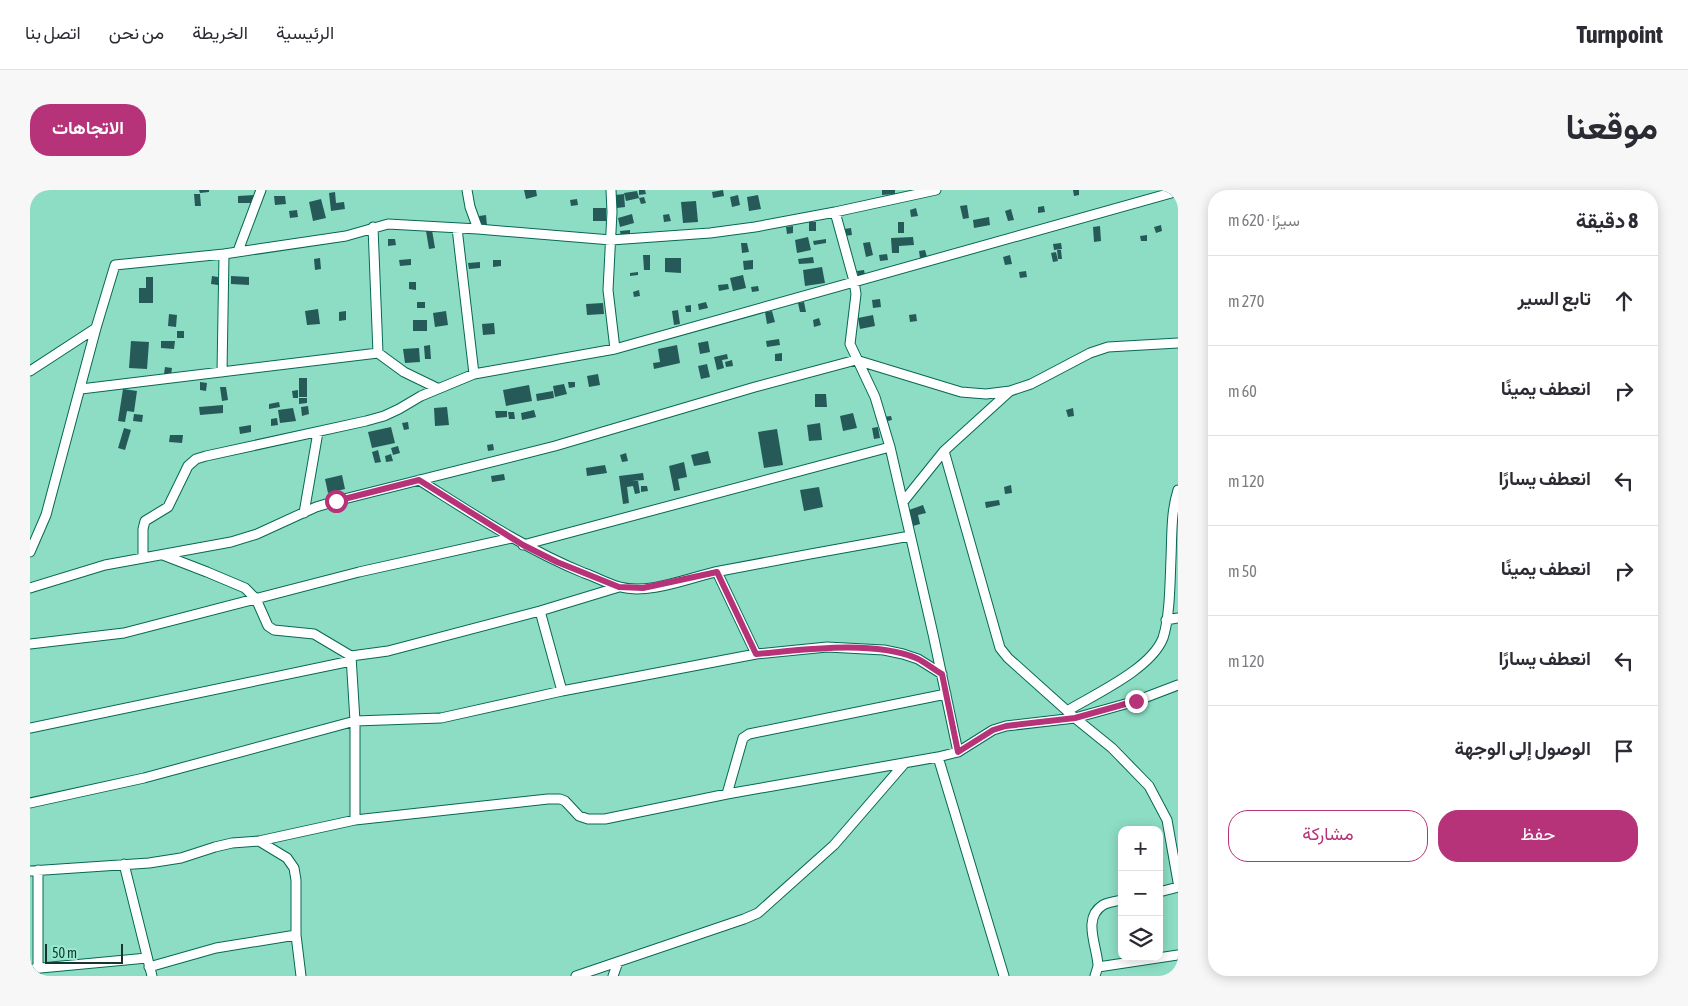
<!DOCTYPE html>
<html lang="ar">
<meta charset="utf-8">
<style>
body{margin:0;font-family:"Asap Condensed",Vazirmatn,sans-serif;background:#f7f7f7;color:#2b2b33;direction:rtl}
.controls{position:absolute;right:15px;bottom:15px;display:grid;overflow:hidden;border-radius:10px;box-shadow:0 2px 12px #0003}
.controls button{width:45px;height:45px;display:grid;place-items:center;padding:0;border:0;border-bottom:1px solid #e1e1e2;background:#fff;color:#2b2b33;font:25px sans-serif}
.scale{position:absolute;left:15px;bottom:12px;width:78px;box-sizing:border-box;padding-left:5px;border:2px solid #14362d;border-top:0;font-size:14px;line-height:18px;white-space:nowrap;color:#14362d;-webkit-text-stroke:4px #99ead1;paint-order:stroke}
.stop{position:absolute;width:15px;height:15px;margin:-11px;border:4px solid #b73379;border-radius:50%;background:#fff}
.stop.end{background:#b73379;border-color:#fff;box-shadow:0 1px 5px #0008}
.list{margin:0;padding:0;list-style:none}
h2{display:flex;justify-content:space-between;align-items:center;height:65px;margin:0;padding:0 20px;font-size:21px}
h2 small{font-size:16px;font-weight:400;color:#7c7c81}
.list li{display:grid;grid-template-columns:32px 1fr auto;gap:15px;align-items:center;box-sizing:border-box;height:90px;padding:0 20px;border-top:1px solid #e1e1e2}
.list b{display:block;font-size:19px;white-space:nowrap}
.list em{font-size:16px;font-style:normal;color:#7c7c81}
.actions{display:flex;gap:10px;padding:15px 20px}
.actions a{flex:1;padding:11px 0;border:1px solid #b73379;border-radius:20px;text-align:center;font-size:18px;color:#b73379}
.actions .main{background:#b73379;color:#fff}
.icon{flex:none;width:28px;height:28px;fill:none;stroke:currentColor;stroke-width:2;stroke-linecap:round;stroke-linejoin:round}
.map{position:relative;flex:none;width:1148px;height:786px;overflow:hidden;direction:ltr;border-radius:20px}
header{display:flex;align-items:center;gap:30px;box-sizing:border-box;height:70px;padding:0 25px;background:#fff;border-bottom:1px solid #e1e1e2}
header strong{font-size:24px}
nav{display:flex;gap:28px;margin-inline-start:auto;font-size:18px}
.intro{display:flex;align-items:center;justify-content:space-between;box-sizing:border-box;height:120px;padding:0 30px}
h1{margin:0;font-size:35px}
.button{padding:12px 22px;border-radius:20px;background:#b73379;color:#fff;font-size:18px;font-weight:700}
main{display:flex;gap:30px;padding:0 30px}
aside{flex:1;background:#fff;border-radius:20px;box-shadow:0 2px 12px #0003}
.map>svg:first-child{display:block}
</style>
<header>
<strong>Turnpoint</strong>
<nav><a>الرئيسية</a><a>الخريطة</a><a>من نحن</a><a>اتصل بنا</a></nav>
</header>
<div class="intro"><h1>موقعنا</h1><a class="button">الاتجاهات</a></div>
<main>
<aside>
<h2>8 دقيقة<small>سيرًا · 620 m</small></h2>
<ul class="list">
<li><svg class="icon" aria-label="ahead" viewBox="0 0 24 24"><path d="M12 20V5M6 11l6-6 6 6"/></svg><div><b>تابع السير</b></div><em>270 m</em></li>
<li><svg class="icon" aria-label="right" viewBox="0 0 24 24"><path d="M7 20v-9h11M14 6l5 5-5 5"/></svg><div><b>انعطف يمينًا</b></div><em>60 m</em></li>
<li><svg class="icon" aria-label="left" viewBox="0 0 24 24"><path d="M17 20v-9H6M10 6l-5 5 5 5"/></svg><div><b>انعطف يسارًا</b></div><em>120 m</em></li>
<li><svg class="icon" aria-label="right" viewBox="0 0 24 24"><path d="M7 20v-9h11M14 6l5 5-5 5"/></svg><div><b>انعطف يمينًا</b></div><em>50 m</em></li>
<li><svg class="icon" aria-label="left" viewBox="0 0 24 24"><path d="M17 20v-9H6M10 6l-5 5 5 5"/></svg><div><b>انعطف يسارًا</b></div><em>120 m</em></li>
<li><svg class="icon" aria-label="arrive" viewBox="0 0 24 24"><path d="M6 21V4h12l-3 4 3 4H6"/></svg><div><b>الوصول إلى الوجهة</b></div></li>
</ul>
<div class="actions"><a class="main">حفظ</a><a>مشاركة</a></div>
</aside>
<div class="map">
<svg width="1148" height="786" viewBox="0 0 1148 786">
<rect width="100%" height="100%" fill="#8cddc4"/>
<!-- building -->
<path fill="#255a59" d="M169,0H179V2L170,3Z
M494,0H506L507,6L496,9Z
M609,0H615L616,4L609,5Z
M693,0L694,6L683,8L682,2Z
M852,0H865V4L852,5Z
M1043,0H1049V5L1044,6Z
M607,1L609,8L596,11L594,3Z
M305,2L306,13L314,12L315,19L301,21L299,3Z
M164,4H170L171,16H165Z
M594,4L595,17L587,18L585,5Z
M224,5V13H208V6Z
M708,5L710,15L702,17L700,7Z
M728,5L731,19L719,21L717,7Z
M244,6H255L256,14L245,15Z
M614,7L616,13L611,14L609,8Z
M291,9L296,28L283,31L279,12Z
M547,9L548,15L541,16L540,10Z
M666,11L668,32L653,33L651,12Z
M937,15L939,28L933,29L930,16Z
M1014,16L1015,22L1008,23V17Z
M563,18H576V31H563Z
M886,18L888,26L881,27L880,20Z
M981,19L984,30L978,31L975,21Z
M267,20L268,27L260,28L259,21Z
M602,24L604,33L590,37L588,28Z
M639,24L641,31L634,32L633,25Z
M456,25L457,36L450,37L449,26Z
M959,27L960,35L944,38L943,30Z
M779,32H786V41H779Z
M868,32H874V43H868Z
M1131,35L1132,41L1126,43L1124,37Z
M763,36V43L757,44L756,37Z
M1070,36L1071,51L1064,52L1063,37Z
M821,38L822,45L814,46V39Z
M402,40L405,58L399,59L396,41Z
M600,40V46L591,47L590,41Z
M1117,45V51H1111L1110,46Z
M778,47L781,60L767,63L765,50Z
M883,47L884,55L869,56V63H862L861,48Z
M358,49H365L366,55L358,56Z
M796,49V53L784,55L783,51Z
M840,52L843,65L836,67L833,53Z
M711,53H717L719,62L712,63Z
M1031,53L1032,59L1024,60L1023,54Z
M895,60L897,67L890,68L889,61Z
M1027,60H1031L1032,69H1028Z
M1026,62L1028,71L1023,72L1021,63Z
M857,64L858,70L850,71L849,65Z
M613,65H620V80H614Z
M980,65L982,74L975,75L973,67Z
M783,67L784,73L769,74L768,69Z
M290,68L291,79L285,80L284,69Z
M635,68H651V83L635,82Z
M381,69V75L370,76L369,70Z
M463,70H471V76L463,77Z
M723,70V79L714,80L713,71Z
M450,72V78L439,79L438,73Z
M792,77L795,93L775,96L773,80Z
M834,80L835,85L828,86L827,81Z
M996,81L997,87L990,88L989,82Z
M608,82V85L600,86V83Z
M713,85L716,98L703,101L700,88Z
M182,86L188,87V95L181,94Z
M201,86L219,87V95L201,94Z
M116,87H123V113H109V98H116Z
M379,92H386V100L379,99Z
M698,94L699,99L689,101L688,95Z
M728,96L729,101L722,102L721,97Z
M609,100L610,106L604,107L603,102Z
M850,109L851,117L843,118L842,110Z
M387,112H395V118H387Z
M676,112L678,118L669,120L668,114Z
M774,112L776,122H770L768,113Z
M573,113L574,124L557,125L556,114Z
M661,115V122H656L655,116Z
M288,119L290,134L277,135L275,121Z
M648,120L650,134L644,135L642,121Z
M316,121V130L309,131V122Z
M416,121L418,135L405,137L403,123Z
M742,121L745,132L737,134L735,122Z
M139,124L147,125L146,137L138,136Z
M886,124L887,131L880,132L879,125Z
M843,125L845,136L830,139L828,128Z
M789,128L791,135L784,137L783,130Z
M383,130H397V141H383Z
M464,133L465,144L453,145L452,134Z
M147,141H154V148H147Z
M749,149L750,155L737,157L736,151Z
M101,151L119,152L117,179L99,178Z
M131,151H145L144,159L131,158Z
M678,151L680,162L670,164L668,153Z
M400,155L401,169H395L394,156Z
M647,155L650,173L624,179L623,173L630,172L628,159Z
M389,158L390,172L375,173L373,159Z
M752,163V171H745V164Z
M697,164L698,169L692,170L694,178L687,180L684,167Z
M702,170L703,176L696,177L695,172Z
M677,174L680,187L671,189L668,176Z
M135,177L142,178L141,185L134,184Z
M568,184L570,195L559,197L557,186Z
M269,188H277V207H269Z
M170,192L177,193L176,201L170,200Z
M538,192H545V197L539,198Z
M534,194L537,204L525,207L523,196Z
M499,195L502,211L476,216L473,200Z
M190,197H196L198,210L192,211Z
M93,199L107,201L104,222L97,221L95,232L88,231Z
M268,200V208H263L262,201Z
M523,201L524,208L507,211L506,204Z
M785,204H796L797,217H785Z
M269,208H277V213L269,214Z
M249,212L250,217L239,219V214Z
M193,215V223L170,225L169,217Z
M278,216L279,224L272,226L271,217Z
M417,217L419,235L405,236L404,218Z
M263,218L266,231L250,233L248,220Z
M1043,218L1044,226L1038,227L1036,220Z
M504,220L506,227L492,230L491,223Z
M465,221H477V227L466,228Z
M478,222H484L485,229H479Z
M823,223L827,238L813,241L810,226Z
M104,224L113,225L112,232L103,231Z
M861,226L862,230L853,232V227Z
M247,228L248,235L241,236V229Z
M378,232L379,239L374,240L372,233Z
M790,233L792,250L779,251L777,235Z
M221,235V242L210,244L209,237Z
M361,237L365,253L342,258L338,242Z
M848,237L850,248L844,249L842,238Z
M94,238L101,240L95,260L88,258Z
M747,239L753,275L734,278L728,242Z
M140,245H153L152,253L139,252Z
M463,254L464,260L458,261L457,255Z
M368,256L370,263L363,265L361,258Z
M348,260L351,272L345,273L342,262Z
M678,261L681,273L664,276L661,265Z
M596,263L598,271L592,272L590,265Z
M361,264L363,271L356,272L355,266Z
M654,272L657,287L648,289L650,300L644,301L639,276Z
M575,275L577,283L557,286L556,278Z
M613,283L614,290L602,291H608L610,303L605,304L603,296L597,297L599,313L593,314L589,286Z
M474,284L475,290L462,292L461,286Z
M312,285L315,299L298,303L295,289Z
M981,295L982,303L975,304L974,297Z
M611,296H617L618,301L611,302Z
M789,297L793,317L774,321L770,300Z
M969,310L970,315L956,318L955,312Z
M893,315L896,323L888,325L890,334L883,336L879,320Z"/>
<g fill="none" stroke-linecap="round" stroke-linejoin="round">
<!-- street casing -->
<g stroke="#066854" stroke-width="11">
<path id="street" d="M437,0L440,17L448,39
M581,0L582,22L578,100L585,159
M805,22L824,91L826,104L820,154L845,207L860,257L903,444L928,562
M343,37L348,163
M427,38L444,184
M208,61L231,0
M0,181L66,138L85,75L194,64L316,46L358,34L448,39L581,50L680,43L725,37L805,22L906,0
M192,182L194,64
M51,199L348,163L374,182L407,198
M914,261L970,458L978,468L1045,528L1082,558L1119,596L1137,630L1148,692
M389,290C443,324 495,359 554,383C566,387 578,394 590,397C620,405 660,387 690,381C753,369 817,357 880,346
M873,312L914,261L980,201
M274,323L288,242
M493,355L860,257
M0,362L16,325L66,138
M133,365L177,382L215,398L226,409L238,436L244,440L284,444L321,466L358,461L510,421L589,397
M113,368V339L115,331L138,317L158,276L166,269L176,266L336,231L354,226L369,219L391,206L444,184L585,159L1148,1
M687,382L726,464
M0,398L75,375L201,352L227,344L286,317L306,311L525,256L725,197L826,170L931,202L956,204L980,201L1001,194L1060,163L1078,157L1148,153
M510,421L532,501
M1136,430L1148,428
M0,454L94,443L329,382L482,348
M321,466L325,531V630
M1037,521C1065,504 1121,479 1133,448C1140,427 1140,391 1141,368C1142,345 1141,322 1148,300
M0,538L321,471
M908,567L974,786
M697,604L713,548L719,544L916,504
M0,613L114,588L325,531L411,528L532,501L726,464L797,457L854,460L873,464L888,469L912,484
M229,651L257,668L264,678L266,690V745L271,786
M94,674L122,786
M0,681L119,673L151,668L185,657L202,653L229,651L325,630L518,609H530L535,611L549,626L558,629H575L697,604L908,567L928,562L963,540L976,536L1045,528L1106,511L1148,495
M1129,702L1148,697
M119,777L186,758L266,745
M1068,777L1148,765
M0,779L117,768
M8,779V680
M546,786L714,729L728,723L804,655L874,574
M583,786L588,772
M1065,786C1066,782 1068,778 1068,775C1067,756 1052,728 1073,715C1078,712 1086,711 1092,710"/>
</g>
<!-- street -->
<use href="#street" stroke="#fff" stroke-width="9"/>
</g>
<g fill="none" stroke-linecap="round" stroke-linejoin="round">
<!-- route -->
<path stroke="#b73379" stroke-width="6" d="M306,311L389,290L493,355L527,372L589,397L613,398L687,382L726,464C773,460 841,450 886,468C895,472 903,479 912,484L928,562L963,540L976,536L1045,528L1106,511"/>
</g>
</svg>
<div class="controls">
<button>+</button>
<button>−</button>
<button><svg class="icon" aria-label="layers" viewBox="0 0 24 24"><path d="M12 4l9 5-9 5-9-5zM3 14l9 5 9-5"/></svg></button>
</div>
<div class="scale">50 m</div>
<div class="stop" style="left:306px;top:311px"></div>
<div class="stop end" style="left:1106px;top:511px"></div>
</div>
</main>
